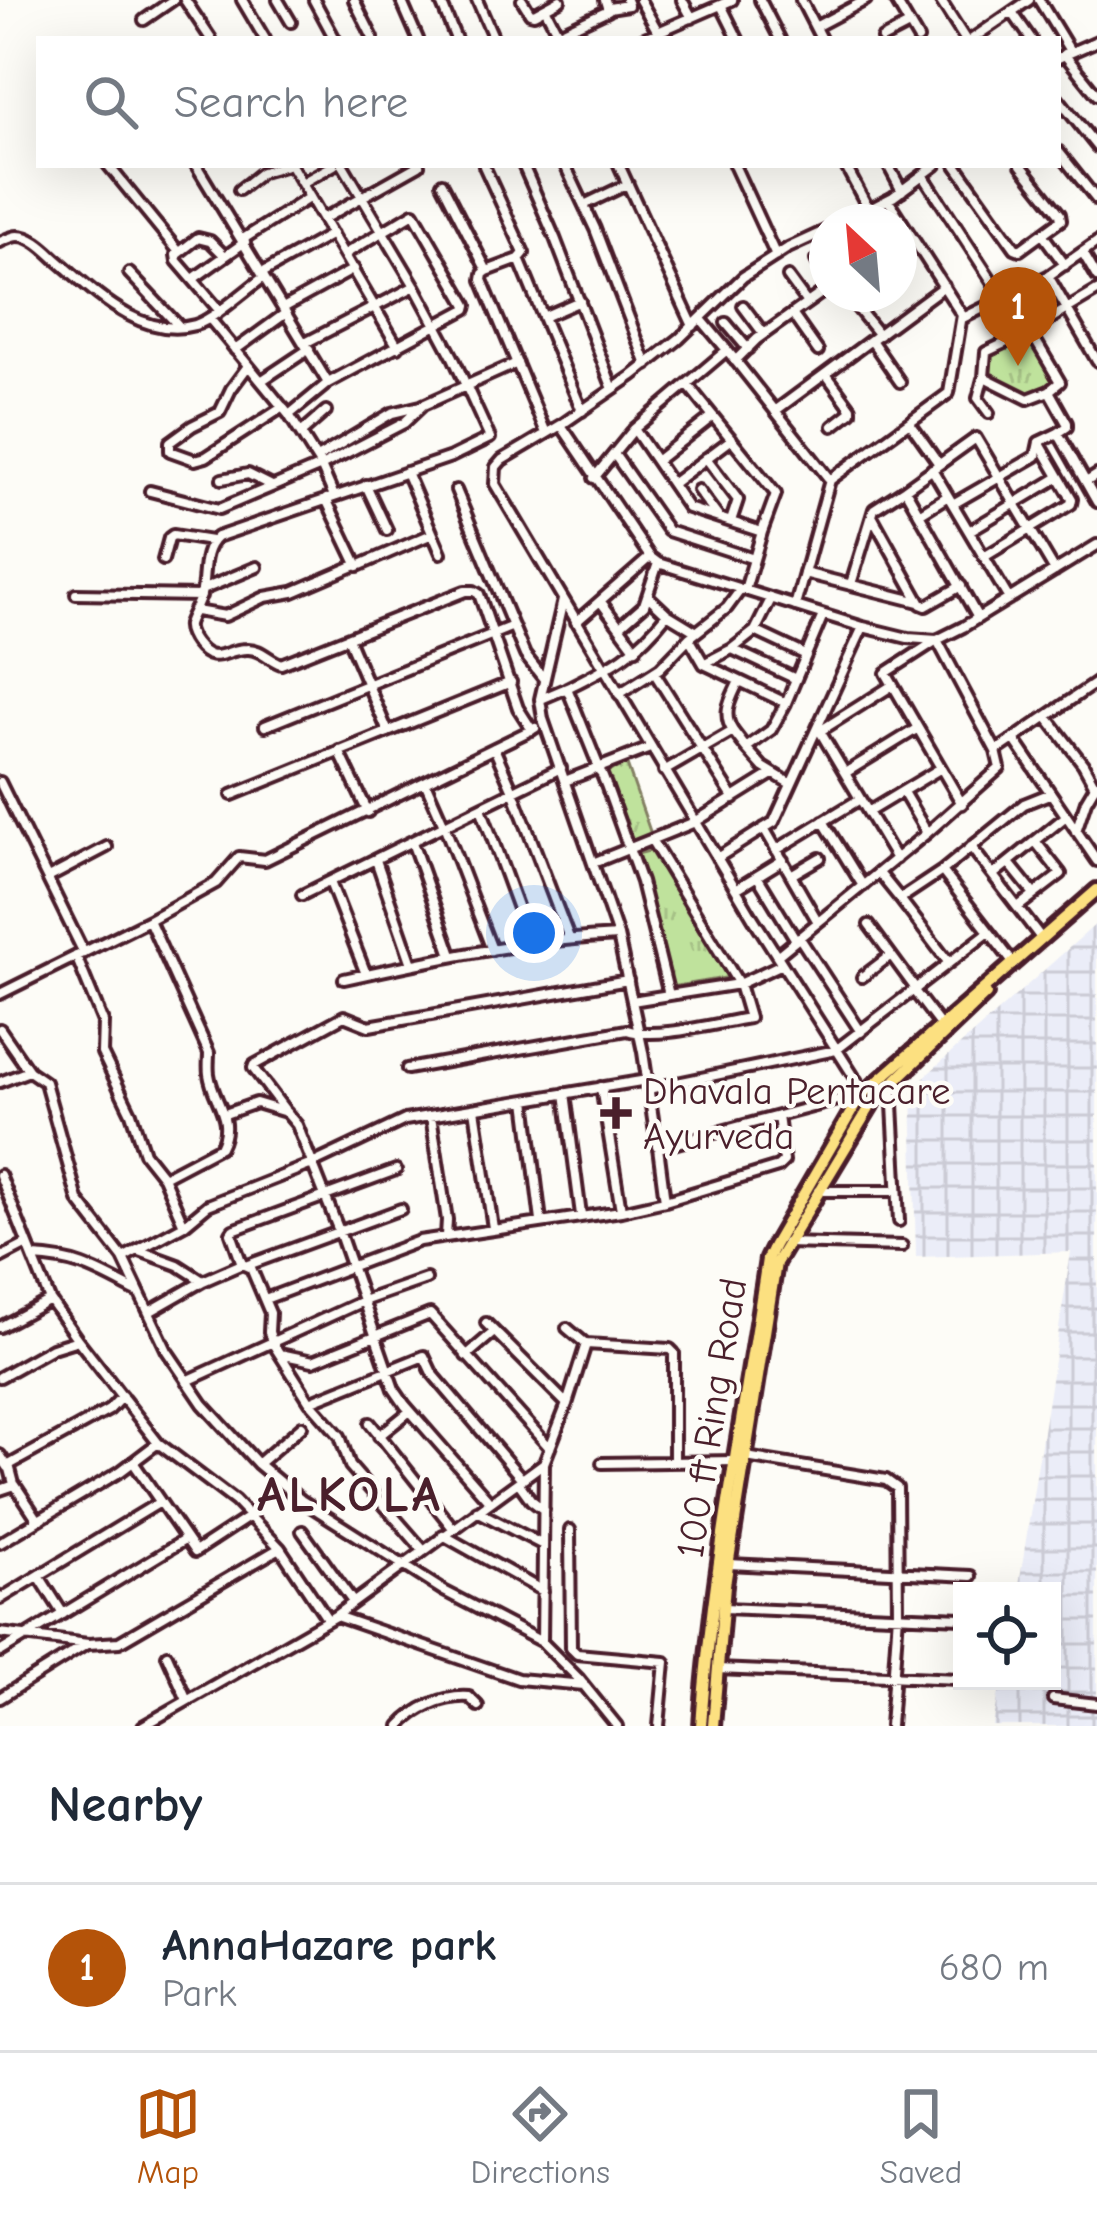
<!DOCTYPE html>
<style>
body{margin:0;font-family:"Comic Neue",sans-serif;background:#f6f6f7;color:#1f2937}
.controls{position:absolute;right:36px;bottom:36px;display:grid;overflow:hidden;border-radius:0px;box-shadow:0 12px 48px #0002}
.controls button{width:108px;height:108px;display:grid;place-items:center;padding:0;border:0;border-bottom:3px solid #e0e1e3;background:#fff;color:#1f2937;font:60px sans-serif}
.compass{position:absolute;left:809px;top:204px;width:108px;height:108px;border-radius:50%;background:#fff;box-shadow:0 12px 48px #0002;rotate:334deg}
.you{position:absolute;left:534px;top:933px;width:42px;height:42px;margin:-30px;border:9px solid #fff;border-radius:50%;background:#1a73e8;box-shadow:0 0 0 18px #1a73e833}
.badge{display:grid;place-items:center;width:78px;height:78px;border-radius:50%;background:#b45309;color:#fff;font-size:39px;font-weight:700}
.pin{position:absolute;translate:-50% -99px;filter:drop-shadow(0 3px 6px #0008)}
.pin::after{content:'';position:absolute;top:63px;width:42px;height:36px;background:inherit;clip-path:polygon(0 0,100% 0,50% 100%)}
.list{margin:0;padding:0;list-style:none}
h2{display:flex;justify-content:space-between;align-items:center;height:156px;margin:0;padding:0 48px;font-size:51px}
h2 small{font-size:39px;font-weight:400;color:#747a83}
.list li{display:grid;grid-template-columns:78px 1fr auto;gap:36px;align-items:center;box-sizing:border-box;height:168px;padding:0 48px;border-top:3px solid #e0e1e3}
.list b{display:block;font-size:45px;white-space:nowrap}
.list p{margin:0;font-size:39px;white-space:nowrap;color:#747a83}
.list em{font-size:39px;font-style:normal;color:#747a83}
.icon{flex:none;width:66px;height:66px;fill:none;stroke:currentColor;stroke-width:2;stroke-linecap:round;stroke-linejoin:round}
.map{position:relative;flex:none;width:1097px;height:1726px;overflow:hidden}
.search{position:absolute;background:#fff;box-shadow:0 12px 48px #0002;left:36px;right:36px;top:36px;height:132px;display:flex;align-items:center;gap:30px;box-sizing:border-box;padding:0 42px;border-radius:0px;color:#747a83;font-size:45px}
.sheet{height:324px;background:#fff}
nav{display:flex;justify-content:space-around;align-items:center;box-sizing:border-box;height:168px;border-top:3px solid #e0e1e3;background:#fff;font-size:33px;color:#747a83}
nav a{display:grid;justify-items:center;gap:6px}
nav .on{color:#b45309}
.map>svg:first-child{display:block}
</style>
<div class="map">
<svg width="1097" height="1726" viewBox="0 0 1097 1726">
<defs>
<pattern id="industrial-grid" width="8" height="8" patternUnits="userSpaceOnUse" patternTransform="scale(3)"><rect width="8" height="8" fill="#ebedf8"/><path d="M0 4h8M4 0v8" fill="none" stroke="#cbcbd5"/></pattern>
<pattern id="park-tufts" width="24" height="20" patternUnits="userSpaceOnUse" patternTransform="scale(3)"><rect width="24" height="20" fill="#bfe29c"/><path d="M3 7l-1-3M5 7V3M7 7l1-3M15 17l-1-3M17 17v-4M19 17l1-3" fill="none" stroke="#a6c187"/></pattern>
</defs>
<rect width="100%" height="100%" fill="#fdfcf7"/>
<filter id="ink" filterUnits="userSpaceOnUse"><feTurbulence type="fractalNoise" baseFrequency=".00833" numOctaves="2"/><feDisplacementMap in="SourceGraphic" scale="24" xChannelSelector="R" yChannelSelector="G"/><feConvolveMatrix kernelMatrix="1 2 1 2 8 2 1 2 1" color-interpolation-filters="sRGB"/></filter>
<g filter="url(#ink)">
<!-- industrial -->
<path fill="url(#industrial-grid)" d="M1097,923V1726H993L1001,1681H1052V1591H1018L1071,1252L916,1257L912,1088Z"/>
<!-- park -->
<path fill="url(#park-tufts)" stroke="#848064" stroke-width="3" d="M1030,335L1056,380L1032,395H1027L988,376V356Z
M626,762L652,837L631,844L604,769Z
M653,850L731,977L671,987L637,854Z"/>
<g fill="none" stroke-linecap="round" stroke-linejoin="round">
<!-- street casing -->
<g stroke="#4a1f2b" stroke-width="16">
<path id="street" d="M185,0L211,39
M242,0L265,39
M278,0L291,22
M314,0L335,39
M354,0L373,38
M401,0L418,39
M440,0L456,39
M477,0L494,39
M522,0L530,13L534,14L560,0
M640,0L658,32
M682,0L692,18
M760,0L780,39
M801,0L821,39
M895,0L918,39
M940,0L965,39
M1039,0L1070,51
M721,5L738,39
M545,8L561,39
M609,8L628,5L626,0
M1012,12L1031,39
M144,20L173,0
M815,27L866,0
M546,39L608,10L605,0
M642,39L732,0
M882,39L909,25
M972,39L1029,0
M1064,54L1097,95
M1058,58L1097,41
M1058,98L1097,147
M1058,151L1097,200
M108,165L179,252
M196,165L328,383
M291,165L398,347
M343,165L415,286L453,357L490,438L451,457L217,537C202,550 205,572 202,590C200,603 188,619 188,625C187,630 192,639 195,643C214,668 224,649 247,649C260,648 269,660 281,664L465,591H474L479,594L518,708L532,730
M523,165L555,238L613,389
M565,165L595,229L647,365
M619,165L693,326
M734,165L776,256
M845,165L869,210
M888,165L902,191
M956,165L1015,248L1020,250L1061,220L1060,214L1021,165
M484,166L524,253L519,259
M923,175L1003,298
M302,183L334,165
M442,183L487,271
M239,190L262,172L287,165
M584,205L628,184
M323,219L419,165
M845,222L893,197L936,165
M827,230L788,248L743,277L679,339L632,376L561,425L650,557L658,563L863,627L908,638L937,640L963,627L1097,545
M1043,235L1065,265
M243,239L310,197
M0,242C5,240 12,236 18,236C33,236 46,250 57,260C94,291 140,340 195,325C213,320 247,289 264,277
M1083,253L1097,277
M827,254L816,260L827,278
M129,273L178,325
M262,273L332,234
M1048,276L1097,361
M788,277L807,303
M193,279L245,242
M1097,291L1030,331L1060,382L1049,391L1067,423V427L1058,433L1097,502
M846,294L879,335
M743,306L764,334
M283,308L354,269
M219,310L177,261L176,255L198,238L210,241L225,256
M792,314L818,351
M543,317L580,301
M963,318L1048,276L1097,242
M701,319L727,350
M726,323L748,349
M1030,331L986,352L984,377L1028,399L1049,391
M871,340L900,382
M305,343L415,286
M235,350L286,313
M735,361L757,339L827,289
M248,366L231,389L220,412L192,426L170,442V451L195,460L206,457L283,407
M826,374L851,408V412L833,426
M983,379L978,398L989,413
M261,381L309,349
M687,384L776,494L762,532
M775,411L944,286
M289,415L328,383L466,309L467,305L414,213L345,254
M910,423L939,464
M561,425L502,460L496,467L495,484L753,918L865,1094
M634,429L688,508L762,532L745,590
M301,433L326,411
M546,433L482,280L483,274L487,271L519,259L582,411
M614,454L668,531L754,559
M317,458L392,413L421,406
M706,458L738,500L731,521
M656,461L713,416
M932,469L1009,599
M406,472L441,553
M594,478L634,429L727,350L830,480L795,606
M222,479L248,474L272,486
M830,480L949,393L962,315L888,200
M1086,482L1097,475
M672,484L732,439
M366,485L387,530
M456,490L525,655L543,678
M698,490L718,517
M150,491L219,509L321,466L289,415L210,319
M334,496L321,466L404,423L423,405L517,363
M326,499L358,566L432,534
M953,504L1036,456L1039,442L1058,433
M919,514L948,496
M872,516L921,604L926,606L961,586
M969,531L1059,477
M984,557L1071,504L1072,499L1039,442
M163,560L169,538L173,535L211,541
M804,573L919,602
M851,584L874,509L905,489
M204,589L257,567
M741,589L727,608L689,638L704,664L786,703
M76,594L201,596
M648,596L667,614L695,631
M771,599L755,631L806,655
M563,600L540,699L543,719L618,936L643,1052L657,1146L662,1147L838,1100L860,1097
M601,602L636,649
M196,611L225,616L265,597L293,592L356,565
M667,614C636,654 611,666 567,688L606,785L641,882L669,995L739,984L782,964
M978,618L905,489L976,438L1055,571
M576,622L650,557
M620,626L644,605L658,563
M348,638L388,732
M732,649L755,631
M705,663L732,649L796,679
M654,672L734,799
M619,694L660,668L689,638
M541,699L567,688
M1047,717L1083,764L1095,786
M265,726L513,626
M818,728L896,859
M733,731C721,713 731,699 739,681
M820,731L893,685
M1014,739L1097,861
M494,748L513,791L569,938
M746,748L763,767L791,784
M339,751L368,812
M996,751L1097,682
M664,771L733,731L746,748L771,730L786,703L823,615
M845,773L918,728
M565,781L650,748
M0,782L84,953
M425,782L444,825L492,950
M903,792L927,833
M232,795L511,682
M481,808L531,944
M868,812L941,768
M823,821L863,886
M764,828L818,922
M1076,831L1086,801L1096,784
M412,842L452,955
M971,847L1041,938
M776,850L860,799
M717,858L774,822L863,627
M376,860L412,964
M593,863L695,822L772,774
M1009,863L1034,894
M942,871L1024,804L1049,794
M879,873L900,899L942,871L1014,964
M791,875L820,858
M993,875L1065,817
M757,876L796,940
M48,878L107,847
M330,882L366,974
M736,889L783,860
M302,895L561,768
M900,899L949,963
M1018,907L1061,874L1035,841
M149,920L209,1053C209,1060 208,1067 209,1074C213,1102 235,1118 220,1147L163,1177
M869,925L916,989
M799,937L861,1032
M778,955L927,833L1000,768L996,751L937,640L886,673L962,804
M76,956L103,1022L102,1053L131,1113L144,1153L163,1177L184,1225
M862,977L891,955
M344,979C435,959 526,940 618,936
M914,991L940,1025
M0,994L149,920L216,883L239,857L265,860L535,728
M632,1001L669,995
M0,1029L29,1071L45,1082L78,1200L123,1258L167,1351L203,1404L258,1464L301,1500L444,1591L542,1642L579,1679L617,1726
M407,1069L627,1030C656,1040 717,1023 749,1018L739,984L652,841
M0,1082L29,1071
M892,1085L899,1221
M601,1087L621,1210
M648,1089L836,1050L989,932
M565,1093L581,1215
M526,1100L541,1221
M284,1109L253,1068L254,1065L344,1016L369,1026L628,980
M475,1109L493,1228
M225,1114L256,1103L286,1112L297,1125L339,1231L394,1389L405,1405L490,1502
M431,1116L447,1220L446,1236
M658,1147L665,1201
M0,1175L50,1300L78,1340L158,1443L235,1501L280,1548L328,1620
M818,1191H897
M786,1243L902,1246
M137,1250L178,1265L203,1281L242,1264L251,1268L270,1313L269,1332L272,1342L310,1402L340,1436L350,1466L424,1551
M33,1257C79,1259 97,1271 137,1292
M0,1258L27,1244
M123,1258L184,1225L208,1205L312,1164L405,1120L647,1080
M242,1264L231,1233L233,1230L396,1170
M248,1265L401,1209
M265,1299L419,1241L621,1211L665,1201L778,1167L784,1161L778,1116
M149,1312L203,1281
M486,1323L567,1404
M0,1327L50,1300
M567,1328L586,1344L670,1349L674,1353V1462
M280,1354L313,1361L430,1314L550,1448
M466,1356L494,1332
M0,1377L52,1348L78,1340
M187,1381L363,1301L426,1279
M310,1402L424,1356L432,1373L522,1479
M370,1423L453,1528
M379,1436L410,1411
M0,1455L8,1467
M746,1457L886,1480L897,1488L898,1613L890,1726
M133,1462L195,1552L250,1516
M602,1463L734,1461
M258,1464L302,1426
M518,1482L531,1500L544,1510
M14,1484L9,1465L109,1410L122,1396
M0,1490L15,1485L38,1520
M477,1511L543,1545
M570,1530L571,1648L577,1654L665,1662L659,1726
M302,1531L353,1602
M443,1535L543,1591
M0,1543L121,1471L158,1443
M729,1564L971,1576
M39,1576L63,1614
M0,1599L160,1502
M724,1608L962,1618
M336,1616L518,1679L584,1685
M0,1633L88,1644L119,1642L280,1548
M542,1642L544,1463L567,1404L586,1344
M0,1652L186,1539
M167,1655L187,1700
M717,1669L959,1679
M0,1698L85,1645
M1053,1699L1097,1704
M143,1726L335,1616L544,1463
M400,1726C416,1708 444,1695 469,1697L478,1706"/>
</g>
<!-- primary casing -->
<g stroke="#4a1f2b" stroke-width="20">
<path id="primary" d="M701,1726C712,1569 744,1415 767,1259L774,1245L860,1097L1097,890
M713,1726L725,1585L776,1263L873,1102L986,994"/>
</g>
<!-- street -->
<use href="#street" stroke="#fdfcf7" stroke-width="8"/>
<!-- primary -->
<use href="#primary" stroke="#fce080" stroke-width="10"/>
</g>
</g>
<!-- markers -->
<path fill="#4a1f2b" stroke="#fdfcf7" stroke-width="4.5" d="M610 1095h12v12h12v12h-12v12h-12v-12h-12v-12h12z"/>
<g text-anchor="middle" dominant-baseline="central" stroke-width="9" stroke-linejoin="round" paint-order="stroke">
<!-- poi labels -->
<g font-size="39" fill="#4a1f2b" stroke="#fdfcf7" text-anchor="start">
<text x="643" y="1091">Dhavala Pentacare<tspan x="643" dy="45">Ayurveda</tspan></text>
</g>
<!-- street labels -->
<g font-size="39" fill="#4a1f2b" stroke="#fdfcf7">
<text transform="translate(712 1418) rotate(-81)">100 ft Ring Road</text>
</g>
<!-- district labels -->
<g font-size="51" font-weight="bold" letter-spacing="3" fill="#4a1f2b" stroke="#fdfcf7">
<text x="350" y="1494">ALKOLA</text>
</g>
</g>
</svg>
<div class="controls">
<button><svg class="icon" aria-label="locate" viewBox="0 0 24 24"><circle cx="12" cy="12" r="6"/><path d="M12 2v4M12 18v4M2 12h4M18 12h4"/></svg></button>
</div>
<svg class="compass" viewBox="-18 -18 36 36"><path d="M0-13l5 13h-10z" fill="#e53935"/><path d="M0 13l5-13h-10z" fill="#747a83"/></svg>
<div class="you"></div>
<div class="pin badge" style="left:1018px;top:366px">1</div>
<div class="search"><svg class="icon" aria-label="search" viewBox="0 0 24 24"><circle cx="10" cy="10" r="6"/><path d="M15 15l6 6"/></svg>Search here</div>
</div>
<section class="sheet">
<h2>Nearby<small></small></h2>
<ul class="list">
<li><span class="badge">1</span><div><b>AnnaHazare park</b><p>Park</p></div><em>680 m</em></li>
</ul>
</section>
<nav>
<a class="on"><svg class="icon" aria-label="map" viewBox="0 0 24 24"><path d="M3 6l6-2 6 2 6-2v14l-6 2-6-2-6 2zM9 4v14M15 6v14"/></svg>Map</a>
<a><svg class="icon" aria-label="directions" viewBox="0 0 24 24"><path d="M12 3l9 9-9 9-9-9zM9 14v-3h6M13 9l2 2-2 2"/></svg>Directions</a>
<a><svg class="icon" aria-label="saved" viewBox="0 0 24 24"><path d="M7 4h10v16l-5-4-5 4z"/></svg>Saved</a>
</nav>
